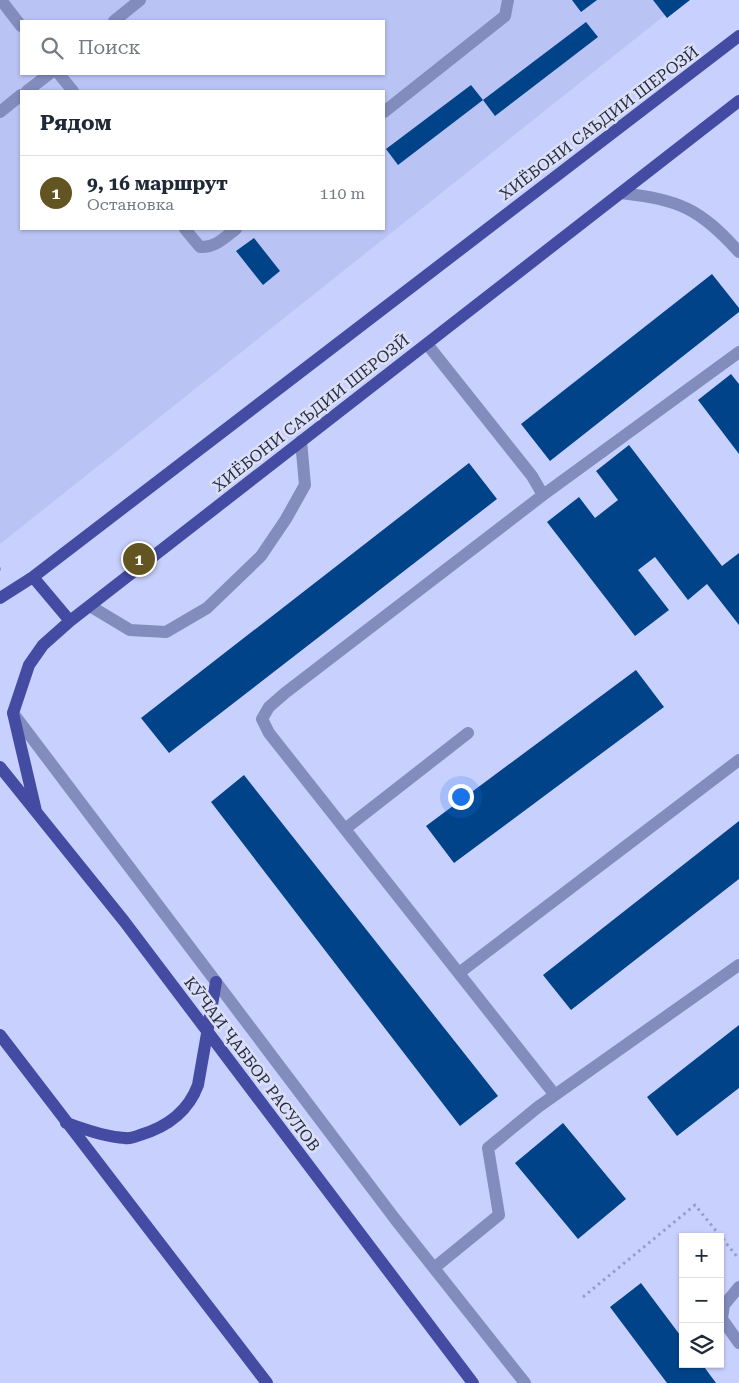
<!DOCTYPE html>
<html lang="ru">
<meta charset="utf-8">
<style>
body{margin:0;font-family:"Roboto Serif",serif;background:#f2f2f3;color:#1f2937}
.controls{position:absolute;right:15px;bottom:15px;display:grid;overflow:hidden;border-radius:0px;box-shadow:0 1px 4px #0004}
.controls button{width:45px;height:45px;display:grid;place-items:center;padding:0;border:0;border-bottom:1px solid #e0e1e3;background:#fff;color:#1f2937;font:25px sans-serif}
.you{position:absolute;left:460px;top:796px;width:18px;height:18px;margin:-12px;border:4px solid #fff;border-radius:50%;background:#1a73e8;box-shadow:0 0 0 8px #1a73e833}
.badge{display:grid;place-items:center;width:32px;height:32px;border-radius:50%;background:#625522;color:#fff;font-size:16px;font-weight:700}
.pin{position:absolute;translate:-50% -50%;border:2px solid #fff;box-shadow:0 1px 5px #0006}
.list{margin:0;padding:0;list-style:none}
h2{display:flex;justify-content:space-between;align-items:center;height:65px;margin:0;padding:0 20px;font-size:21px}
h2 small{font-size:16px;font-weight:400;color:#747a83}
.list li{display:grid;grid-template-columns:32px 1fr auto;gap:15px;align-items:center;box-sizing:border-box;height:75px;padding:0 20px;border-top:1px solid #e0e1e3}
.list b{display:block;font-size:19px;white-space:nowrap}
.list p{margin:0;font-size:16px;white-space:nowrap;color:#747a83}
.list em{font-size:16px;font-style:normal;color:#747a83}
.icon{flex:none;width:28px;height:28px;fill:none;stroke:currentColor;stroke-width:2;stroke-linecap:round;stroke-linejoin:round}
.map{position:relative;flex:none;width:739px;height:1383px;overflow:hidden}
.search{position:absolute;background:#fff;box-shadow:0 1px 4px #0004;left:20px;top:20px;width:365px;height:55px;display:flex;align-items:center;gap:12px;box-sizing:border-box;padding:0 18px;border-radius:0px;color:#747a83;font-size:19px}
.panel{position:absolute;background:#fff;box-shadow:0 1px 4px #0004;left:20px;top:90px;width:365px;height:140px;border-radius:0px}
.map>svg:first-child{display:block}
</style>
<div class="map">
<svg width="739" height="1383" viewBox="0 0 739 1383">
<rect width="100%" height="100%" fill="#c8d1fe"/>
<!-- built -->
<path fill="#b9c3f4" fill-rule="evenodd" d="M0,0H684L0,544ZM21,21H384V74H21ZM21,91H384V229H21Z"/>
<!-- building -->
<path fill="#004389" d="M572,0H597L581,12Z
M653,0H690L667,18Z
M586,22L598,37L495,116L483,100Z
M471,85L483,100L398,165L386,149Z
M254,238L280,271L263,285L236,251Z
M712,274L739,308V312L550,461L521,424Z
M731,374L739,384V454L698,400Z
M629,445L722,566L739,553V625L707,584L688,600L655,557L638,570L669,610L635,636L547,522L579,497L595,518L618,500L596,471Z
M469,463L497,499L169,753L141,718Z
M636,670L664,707L454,863L426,826Z
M244,775L498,1096L460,1126L211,802Z
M739,821V879L571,1010L543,975Z
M739,1025V1088L677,1136L647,1097Z
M563,1123L626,1199L578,1239L515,1163Z
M641,1283L683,1339V1364H702L716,1383H667L610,1307Z"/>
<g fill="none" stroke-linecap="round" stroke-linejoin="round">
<!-- path -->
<path stroke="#969ec3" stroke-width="3" stroke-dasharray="2.5 4" stroke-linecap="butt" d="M0,569H1
M583,1297L695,1205L739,1259"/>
<!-- minor -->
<path stroke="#828cbd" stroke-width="12" d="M1,0L21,26
M114,21L140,0
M59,74L73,91
M27,91L49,74
M0,112L21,95
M384,112L505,16L508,0
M621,193C680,200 699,208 739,252
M185,229L200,247C215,248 224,238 236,229
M427,344L532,476L543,495
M90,606L130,630L166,632L207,608L261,556L286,519L305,485L301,441
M13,713L395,1219L525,1383
M345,829L468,733
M459,973L739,760
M555,1095L269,733L262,719L269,707L285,693L543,495L739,352
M434,1268L499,1215L488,1148L538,1107L739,965
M739,1287L724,1305L722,1319L739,1343"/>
<!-- major -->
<path stroke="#434ba3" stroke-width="12" d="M33,577L70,621
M0,598L33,577L739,36
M0,767L124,921L473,1383
M36,811L13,713L29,665L43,645L70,621L739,101
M0,1035L267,1383
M66,1123C85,1129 104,1137 125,1138C130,1139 135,1137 140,1135C167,1127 188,1112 198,1085L216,982"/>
</g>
<g text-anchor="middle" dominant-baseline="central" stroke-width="5" stroke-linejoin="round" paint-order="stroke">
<!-- street labels -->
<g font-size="16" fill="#272b40" stroke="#dbe0f6">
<text transform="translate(599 123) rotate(-37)">ХИЁБОНИ САЪДИИ ШЕРОЗӢ</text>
<text transform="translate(311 413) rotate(-38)">ХИЁБОНИ САЪДИИ ШЕРОЗӢ</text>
<text transform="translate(252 1064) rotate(53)">КӮЧАИ ҶАББОР РАСУЛОВ</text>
</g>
</g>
</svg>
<div class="controls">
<button>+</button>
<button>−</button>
<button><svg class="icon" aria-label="layers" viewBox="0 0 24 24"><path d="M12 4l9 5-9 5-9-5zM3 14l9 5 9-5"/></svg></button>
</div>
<div class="you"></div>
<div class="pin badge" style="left:139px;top:559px">1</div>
<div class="search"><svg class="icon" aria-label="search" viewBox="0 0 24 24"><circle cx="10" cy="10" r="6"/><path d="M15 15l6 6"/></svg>Поиск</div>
<section class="panel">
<h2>Рядом<small></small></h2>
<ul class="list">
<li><span class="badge">1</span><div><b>9, 16 маршрут</b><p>Остановка</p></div><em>110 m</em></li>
</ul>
</section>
</div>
